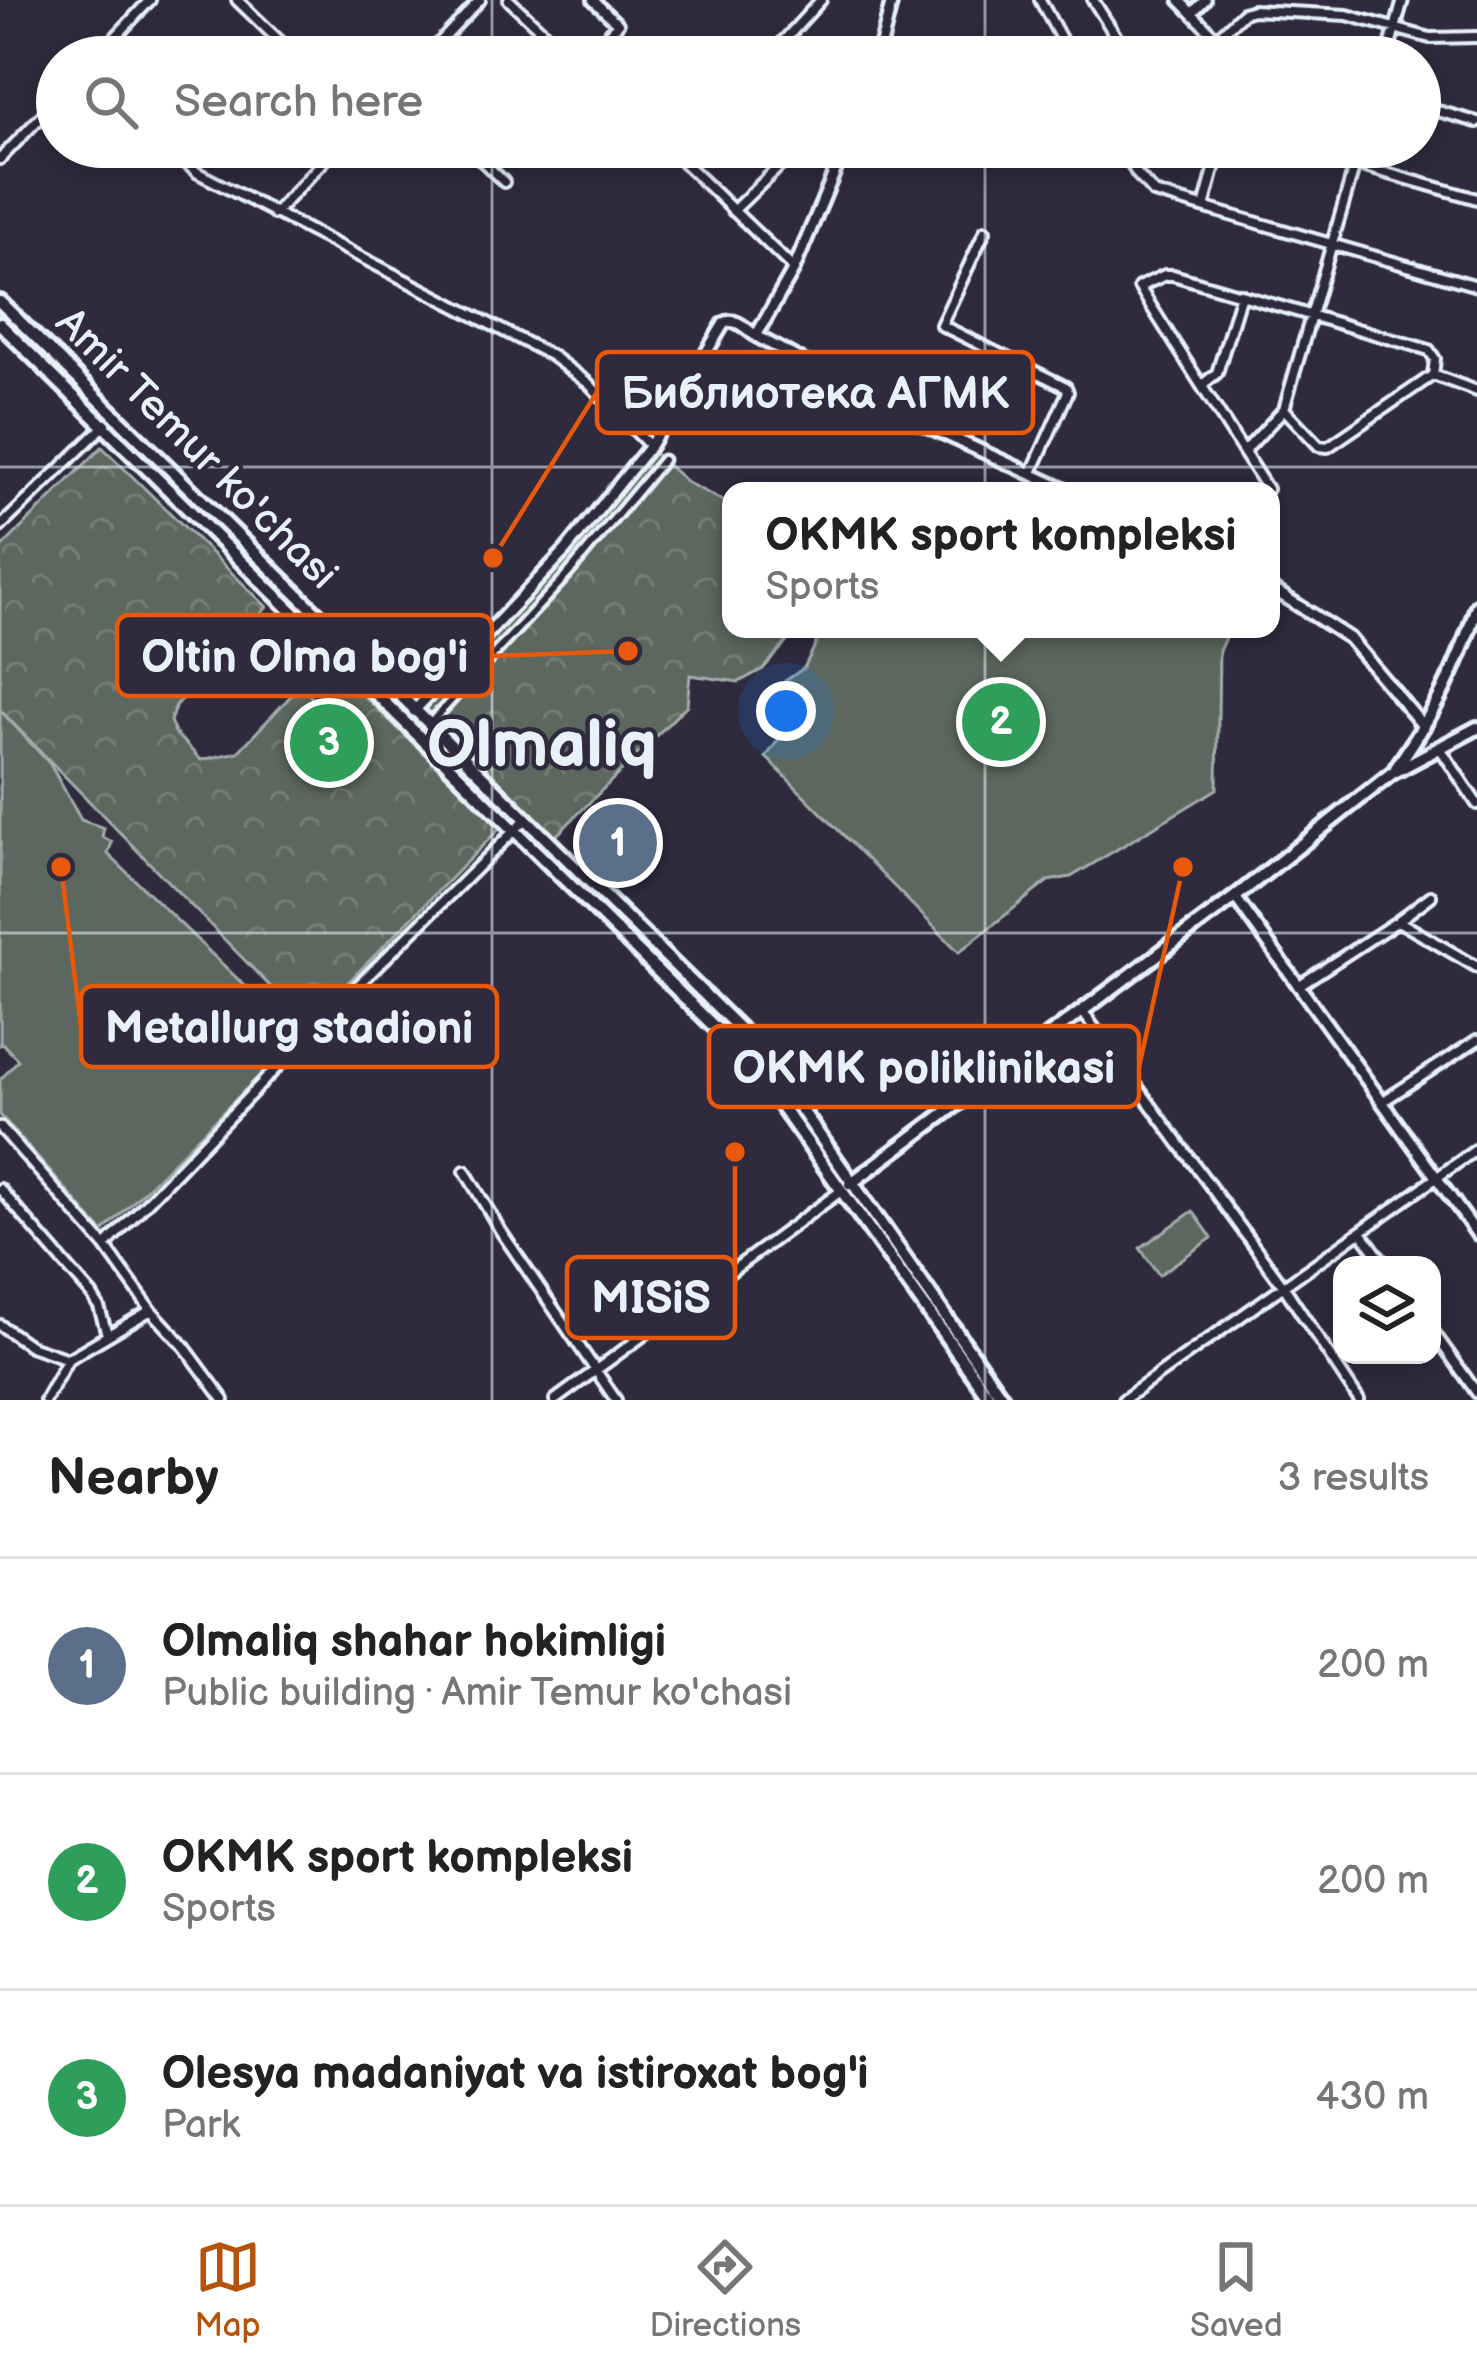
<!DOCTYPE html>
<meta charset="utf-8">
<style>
body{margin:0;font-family:"Balsamiq Sans",sans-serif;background:#f2f2f2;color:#222}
.controls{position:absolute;right:36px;bottom:36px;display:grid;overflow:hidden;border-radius:24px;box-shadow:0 6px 30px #0003}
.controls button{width:108px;height:108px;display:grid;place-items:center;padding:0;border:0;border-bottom:3px solid #e0e0e0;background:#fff;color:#222;font:60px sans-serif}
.you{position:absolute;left:786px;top:711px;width:42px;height:42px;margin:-30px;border:9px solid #fff;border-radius:50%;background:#1a73e8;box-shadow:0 0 0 18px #1a73e833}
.badge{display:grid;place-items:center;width:78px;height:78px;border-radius:50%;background:#b45309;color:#fff;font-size:39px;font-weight:700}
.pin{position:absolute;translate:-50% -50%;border:6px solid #fff;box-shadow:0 3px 12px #0006}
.popup{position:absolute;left:722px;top:482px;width:558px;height:156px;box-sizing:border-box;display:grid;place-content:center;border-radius:24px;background:#fff;filter:drop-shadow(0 3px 9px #0005);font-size:39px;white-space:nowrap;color:#767676}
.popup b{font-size:45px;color:#222}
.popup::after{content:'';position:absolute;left:50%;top:100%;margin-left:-24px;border:24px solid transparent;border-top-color:#fff}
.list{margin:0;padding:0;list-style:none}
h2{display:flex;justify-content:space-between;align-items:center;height:156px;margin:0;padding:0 48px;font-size:51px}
h2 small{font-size:39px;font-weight:400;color:#767676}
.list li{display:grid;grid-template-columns:78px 1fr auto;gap:36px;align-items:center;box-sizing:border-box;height:216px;padding:0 48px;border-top:3px solid #e0e0e0}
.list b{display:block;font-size:45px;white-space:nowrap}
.list p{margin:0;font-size:39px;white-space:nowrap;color:#767676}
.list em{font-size:39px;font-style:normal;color:#767676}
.icon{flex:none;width:66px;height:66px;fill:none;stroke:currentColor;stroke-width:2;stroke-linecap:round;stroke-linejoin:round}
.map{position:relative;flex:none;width:1477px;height:1400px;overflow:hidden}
.search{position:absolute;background:#fff;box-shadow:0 6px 30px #0003;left:36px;right:36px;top:36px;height:132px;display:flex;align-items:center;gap:30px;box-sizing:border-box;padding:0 42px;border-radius:66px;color:#767676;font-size:45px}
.sheet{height:804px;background:#fff}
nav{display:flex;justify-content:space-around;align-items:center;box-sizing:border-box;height:168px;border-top:3px solid #e0e0e0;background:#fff;font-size:33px;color:#767676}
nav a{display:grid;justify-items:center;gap:6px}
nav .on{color:#b45309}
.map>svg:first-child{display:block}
</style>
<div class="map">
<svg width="1477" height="1400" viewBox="0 0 1477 1400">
<defs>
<pattern id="park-crowns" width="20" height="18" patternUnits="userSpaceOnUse" patternTransform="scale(3)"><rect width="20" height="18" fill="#5b685e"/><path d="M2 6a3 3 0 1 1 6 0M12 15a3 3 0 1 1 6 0" fill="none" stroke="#737e76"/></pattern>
</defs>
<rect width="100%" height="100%" fill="#2f2a3d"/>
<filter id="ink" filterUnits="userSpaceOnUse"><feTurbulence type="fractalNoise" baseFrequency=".00833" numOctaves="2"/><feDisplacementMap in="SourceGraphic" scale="24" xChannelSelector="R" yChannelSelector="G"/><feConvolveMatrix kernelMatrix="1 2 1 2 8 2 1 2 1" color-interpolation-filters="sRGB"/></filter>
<g filter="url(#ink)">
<!-- green -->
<path fill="#5b685e" stroke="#a2acab" stroke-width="3" d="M823,629H1229L1219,651L1217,789L1071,877L1048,881L959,952L766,757L784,732L785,681L804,668Z
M0,710L50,764L81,820L104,828L102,837L112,842L108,854L298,1037L103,1232L0,1115V1080L18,1060L3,1044L0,1045Z
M1193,1211L1212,1238L1159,1275L1140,1248Z"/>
<!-- park -->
<path fill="url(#park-crowns)" stroke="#a2acab" stroke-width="3" d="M102,447L267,607L176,705L170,721L175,733L201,760L238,752L300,686L318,703L343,676L501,827L307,1024L0,710V549Z
M652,451L688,483L731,505V629H798L763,669L739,682L690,675L687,705L552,840L420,711L559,564Z"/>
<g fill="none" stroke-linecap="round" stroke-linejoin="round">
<!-- pedestrian casing -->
<g stroke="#e8f1f8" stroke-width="15">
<path id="pedestrian" d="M434,719L568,574L663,460"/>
</g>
<!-- minor casing -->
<g stroke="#e8f1f8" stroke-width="16">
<path id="minor" d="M237,0L296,57
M509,0L570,57
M1040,0L1071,57
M1093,0L1129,57
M1179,0L1235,57
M1192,13L1205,0
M1217,38L1243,13L1253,10L1347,15L1430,38L1477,37
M97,57L150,0
M426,57L480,0
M530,57L549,37
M587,57L618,24L593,0
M769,57L821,0
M1387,57L1403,0
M1420,106L1477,122
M166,147L198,173L552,356L588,383L650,446
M468,147L504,182
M668,147L794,269
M1121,147L1137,174L1154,193L1477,286
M0,159L57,100
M1355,164L1477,199
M1204,207L1220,147
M733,211L792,154V147
M274,214L337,147
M985,231L941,325L1066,387L1068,392L1031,474
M1202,385L1217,373L1241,294
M1284,409L1319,446L1328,447L1433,375
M1244,452L1284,409L1360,147
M1267,489L1139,287L1165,275H1173L1429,350L1435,359L1433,375L1477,391
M0,527L106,424
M1440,748L1477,804
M1398,921L1477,967
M1298,986L1398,921L1431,896
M1082,1011L1284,1287L1359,1400
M1382,1102L1477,1040
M0,1127L105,1246L151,1310L184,1346L224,1400
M465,1171L500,1230L616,1400
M0,1189L92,1295L99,1307L107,1334
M1361,1232L1385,1265
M105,1246L310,1033L525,820
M0,1325L30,1346L68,1359L151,1310
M1432,1330L1477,1393
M45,1400L68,1359
M555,1400L841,1191
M1123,1400L1477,1149"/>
</g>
<!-- tertiary casing -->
<g stroke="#e8f1f8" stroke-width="18">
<path id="tertiary" d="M878,57L892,0
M756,336L794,269L845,147
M1271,588L1349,638L1424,727
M414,711L565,551L650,446L724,323C736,317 746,329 756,336L901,414L1068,491
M1235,897L1477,1234"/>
</g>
<!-- secondary casing -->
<g stroke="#e8f1f8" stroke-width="20">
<path id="secondary" d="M0,302L757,1046L1004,1400
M0,324L749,1061L991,1400
M1396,768C1435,711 1456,672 1477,606
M850,1184L1235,897L1392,773L1477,728"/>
</g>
<!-- pedestrian -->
<use href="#pedestrian" stroke="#2f2a3d" stroke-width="6"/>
<!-- minor -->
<use href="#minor" stroke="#2f2a3d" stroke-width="8"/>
<!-- tertiary -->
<use href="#tertiary" stroke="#2f2a3d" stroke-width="9"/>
<!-- secondary -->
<use href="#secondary" stroke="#2f2a3d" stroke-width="10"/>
</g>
</g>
<!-- grid -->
<path fill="none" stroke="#e8f1f8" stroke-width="3" stroke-opacity="0.55" d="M492,0V57M985,0V57M492,147V1400M985,147V1400M0,467H1477M0,933H1477"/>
<g text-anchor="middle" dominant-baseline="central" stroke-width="9" stroke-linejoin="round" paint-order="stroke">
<!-- street labels -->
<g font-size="42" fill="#e8f1f8" stroke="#2f2a3d">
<text transform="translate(196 449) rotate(45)">Amir Temur ko'chasi</text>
</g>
<!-- town labels -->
<g font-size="66" font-weight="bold" fill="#e8f1f8" stroke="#2f2a3d">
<text x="542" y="746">Olmaliq</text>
</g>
</g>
<!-- callouts -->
<path fill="none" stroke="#e8590c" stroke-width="4.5" d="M493 558L597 392M628 651L492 656M61 867L81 1027M1183 867L1139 1067M735 1152L735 1297"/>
<g fill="#e8590c" stroke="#2f2a3d" stroke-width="4.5">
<circle cx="493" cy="558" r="12"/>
<circle cx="628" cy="651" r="12"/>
<circle cx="61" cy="867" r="12"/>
<circle cx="1183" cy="867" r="12"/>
<circle cx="735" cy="1152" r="12"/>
</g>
<g fill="#2f2a3d" stroke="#e8590c" stroke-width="4.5">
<rect x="597" y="352" width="436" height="81" rx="12"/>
<rect x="117" y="615" width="375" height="81" rx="12"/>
<rect x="81" y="986" width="416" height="81" rx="12"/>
<rect x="709" y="1026" width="430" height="81" rx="12"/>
<rect x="567" y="1257" width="168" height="81" rx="12"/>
</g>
<g font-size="45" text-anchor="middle" font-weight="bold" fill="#e8f1f8">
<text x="815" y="408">Библиотека АГМК</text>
<text x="305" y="672">Oltin Olma bog'i</text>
<text x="289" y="1043">Metallurg stadioni</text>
<text x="924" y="1083">OKMK poliklinikasi</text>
<text x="651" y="1313">MISiS</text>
</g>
</svg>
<div class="controls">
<button><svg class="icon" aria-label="layers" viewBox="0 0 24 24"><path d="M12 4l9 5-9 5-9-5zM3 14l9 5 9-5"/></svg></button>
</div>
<div class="you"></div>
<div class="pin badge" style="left:618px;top:843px;background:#5c6f8a">1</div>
<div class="pin badge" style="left:1001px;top:722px;background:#2e9e5b">2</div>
<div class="popup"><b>OKMK sport kompleksi</b>Sports</div>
<div class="pin badge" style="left:329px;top:743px;background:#2e9e5b">3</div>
<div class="search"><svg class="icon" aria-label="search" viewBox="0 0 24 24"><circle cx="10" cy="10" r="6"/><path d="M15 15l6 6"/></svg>Search here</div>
</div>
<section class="sheet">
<h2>Nearby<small>3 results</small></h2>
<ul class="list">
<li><span class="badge" style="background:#5c6f8a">1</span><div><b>Olmaliq shahar hokimligi</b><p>Public building · Amir Temur ko'chasi</p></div><em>200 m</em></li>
<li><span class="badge" style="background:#2e9e5b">2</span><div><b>OKMK sport kompleksi</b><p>Sports</p></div><em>200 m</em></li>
<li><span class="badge" style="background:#2e9e5b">3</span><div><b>Olesya madaniyat va istiroxat bog'i</b><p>Park</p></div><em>430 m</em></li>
</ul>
</section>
<nav>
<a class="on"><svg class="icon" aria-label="map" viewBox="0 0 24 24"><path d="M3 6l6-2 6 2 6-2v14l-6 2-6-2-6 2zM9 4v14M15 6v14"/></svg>Map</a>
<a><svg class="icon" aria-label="directions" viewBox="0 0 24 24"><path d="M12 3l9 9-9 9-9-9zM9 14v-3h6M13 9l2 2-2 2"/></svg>Directions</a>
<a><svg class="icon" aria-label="saved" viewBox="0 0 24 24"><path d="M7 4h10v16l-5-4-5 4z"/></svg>Saved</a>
</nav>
